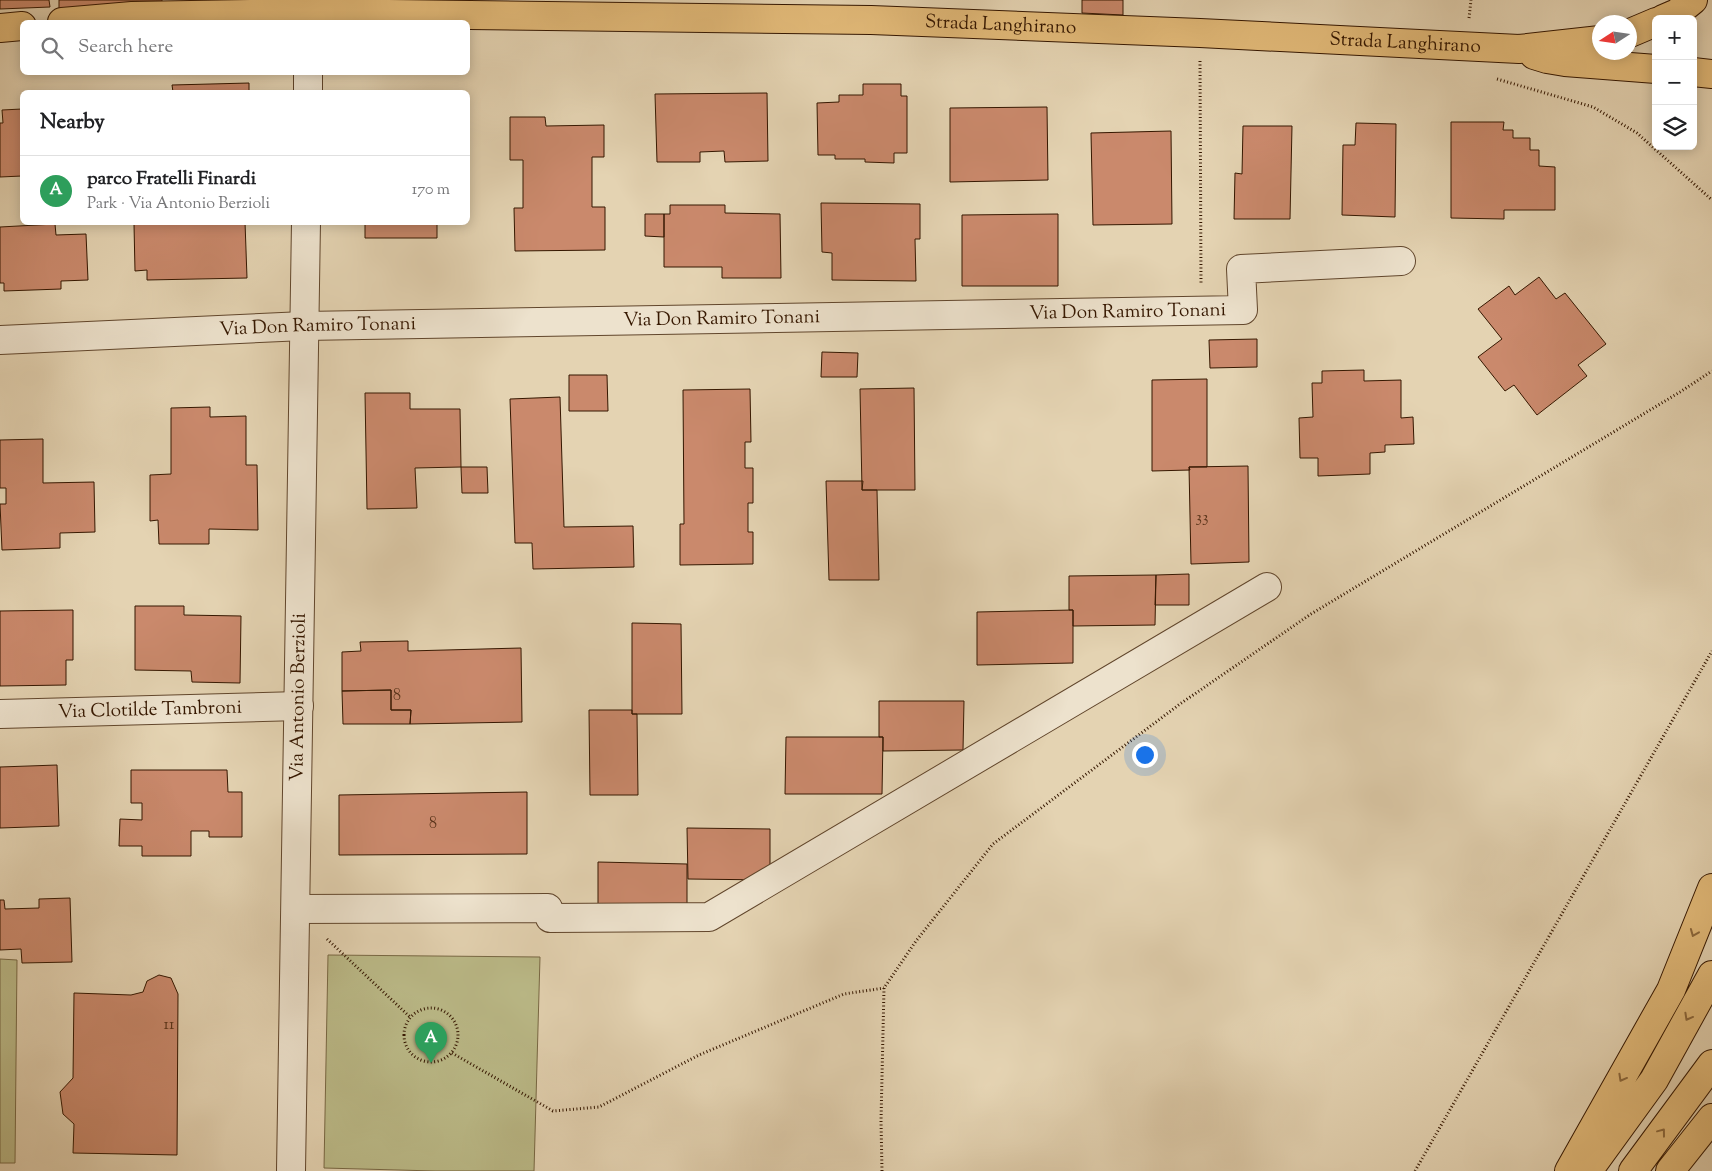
<!DOCTYPE html>
<meta charset="utf-8">
<style>
body{margin:0;font-family:"Sorts Mill Goudy",serif;background:#f6f6f6;color:#202124}
.controls{position:absolute;right:15px;top:15px;display:grid;overflow:hidden;border-radius:8px;box-shadow:0 2px 12px #0003}
.controls button{width:45px;height:45px;display:grid;place-items:center;padding:0;border:0;border-bottom:1px solid #e0e0e0;background:#fff;color:#202124;font:25px sans-serif}
.compass{position:absolute;left:1592px;top:15px;width:45px;height:45px;border-radius:50%;background:#fff;box-shadow:0 2px 12px #0003;rotate:258deg}
.you{position:absolute;left:1144px;top:754px;width:18px;height:18px;margin:-12px;border:4px solid #fff;border-radius:50%;background:#1a73e8;box-shadow:0 0 0 8px #1a73e833}
.badge{display:grid;place-items:center;width:32px;height:32px;border-radius:50%;background:#db2777;color:#fff;font-size:16px;font-weight:700}
.pin{position:absolute;translate:-50% -41px;filter:drop-shadow(0 1px 2px #0008)}
.pin::after{content:'';position:absolute;top:26px;width:18px;height:15px;background:inherit;clip-path:polygon(0 0,100% 0,50% 100%)}
.list{margin:0;padding:0;list-style:none}
h2{display:flex;justify-content:space-between;align-items:center;height:65px;margin:0;padding:0 20px;font-size:21px}
h2 small{font-size:16px;font-weight:400;color:#757577}
.list li{display:grid;grid-template-columns:32px 1fr auto;gap:15px;align-items:center;box-sizing:border-box;height:70px;padding:0 20px;border-top:1px solid #e0e0e0}
.list b{display:block;font-size:19px;white-space:nowrap}
.list p{margin:0;font-size:16px;white-space:nowrap;color:#757577}
.list em{font-size:16px;font-style:normal;color:#757577}
.icon{flex:none;width:28px;height:28px;fill:none;stroke:currentColor;stroke-width:2;stroke-linecap:round;stroke-linejoin:round}
.map{position:relative;flex:none;width:1712px;height:1171px;overflow:hidden}
.search{position:absolute;background:#fff;box-shadow:0 2px 12px #0003;left:20px;top:20px;width:450px;height:55px;display:flex;align-items:center;gap:12px;box-sizing:border-box;padding:0 18px;border-radius:8px;color:#757577;font-size:19px}
.panel{position:absolute;background:#fff;box-shadow:0 2px 12px #0003;left:20px;top:90px;width:450px;height:135px;border-radius:8px}
.map>svg:first-child{display:block}
</style>
<div class="map">
<svg width="1712" height="1171" viewBox="0 0 1712 1171">
<rect width="100%" height="100%" fill="#e4d3b2"/>
<filter id="stains"><feTurbulence type="fractalNoise" baseFrequency=".004" numOctaves="4"/><feColorMatrix values="0 0 0 0 .2 0 0 0 0 .09 0 0 0 0 .02 0 0 0 .5 -.17"/></filter>
<radialGradient id="worn" r=".72"><stop offset=".6" stop-color="#630" stop-opacity="0"/><stop offset="1" stop-color="#630" stop-opacity=".3"/></radialGradient>
<!-- green -->
<path fill="#bbba88" stroke="#786844" d="M328,955L540,957L534,1171H435L324,1168Z
M0,959L17,960L15,1163H0Z"/>
<!-- building -->
<path fill="#ca896c" stroke="#351700" d="M0,0H49L50,7L0,9Z
M59,0H162V12L59,17Z
M1082,0H1123V15L1082,13Z
M249,83V92H173L172,85Z
M863,84H901V96H907V153H894V163L865,162V159H835V155H818L817,103L839,102V95H863Z
M767,93L768,161L725,162L724,151L700,152V162H657L655,94Z
M1047,107L1048,180L950,182V108Z
M22,109V176L0,177V123H3L2,110Z
M510,117H545L546,126L604,125V157H592V207H605V250L515,251L514,208H523V160H510Z
M1451,122H1504L1503,130H1513V138H1530V150H1539V166L1555,167V210H1504V219L1451,218Z
M1356,123L1396,124L1395,217L1342,215L1343,145H1355Z
M1243,126H1292L1290,219H1234L1235,173L1242,174Z
M1171,131L1172,224L1093,225L1091,133Z
M821,203L920,204V239H915L916,281L832,280V253L822,252Z
M670,205H725V213L780,214L781,278H722V267H664V214H670Z
M645,214H664V237L645,236Z
M1058,214V286H962V215Z
M200,222H245L247,278L147,280V270L135,271L134,224Z
M365,222H437V238H365Z
M55,224L56,235L86,234L88,280L61,281V289L4,291V283H0V227Z
M1539,277L1556,299L1565,293L1606,344L1578,365L1587,376L1537,415L1514,385L1505,391L1478,357L1502,339L1478,309L1509,286L1515,295Z
M1257,339V367L1210,368L1209,340Z
M822,352L858,353L857,377H821Z
M1364,370V381L1401,380V418L1413,417L1414,444L1385,445V452L1370,453V474L1318,476V458H1300L1299,418L1313,417L1312,383H1322V371Z
M569,375H607L608,411H569Z
M1207,379V467H1189L1190,470L1152,471V380Z
M914,388L915,490H862L860,389Z
M750,389L751,442H745V468H753V503H748V532H753V564L680,565V524H684L683,390Z
M365,393H410V409H460L461,467L415,468L417,508L367,509Z
M560,397L564,527L633,526L634,567L533,569L532,543H515L510,399Z
M210,407V417L246,416V465H257L258,530L209,529V544H159L158,520L150,521V475L171,474V408Z
M43,439V483L94,482L95,532L60,533V548L2,550L0,504H6V488H0V440Z
M1248,466L1249,562L1191,564L1189,467Z
M461,467H487L488,493H462Z
M826,481H863L862,490H877L879,580H829Z
M1189,574V605H1155L1156,575Z
M1156,575L1155,625L1073,626V610H1069V576Z
M135,606H184V615L241,616L240,683L192,682L191,671L135,670Z
M73,610V660H66V685L0,686V611Z
M1073,610V663L977,665V612Z
M632,623L681,624L682,714H632Z
M408,641V651L521,648L522,722L410,724L411,710H391V690L342,691V652L361,651L360,642Z
M391,690V710H411L410,724H343L342,691Z
M879,701H964L963,750L883,751V737H879Z
M589,710H632V714H637L638,795H590Z
M786,737H883L882,794H785Z
M57,765L59,826L0,828V767Z
M131,770H227L228,792H242V837H209V831H191V856H142V846H119L120,819L142,820V803H131Z
M527,792V854L339,855V795Z
M687,828L770,829V880L688,879Z
M598,862L687,864V917L598,916Z
M70,898L72,962L22,963L21,949L0,950V900H4L5,909L39,908V899Z
M159,975L171,978L178,994L177,1155L73,1153L74,1124L63,1114L60,1092L73,1078L74,993L131,995L143,992L147,981Z"/>
<g fill="none" stroke-linecap="round" stroke-linejoin="round">
<!-- minor casing -->
<g stroke="#61462c" stroke-width="30">
<g id="minor">
<path d="M308,92V72"/>
<path id="s1" d="M0,340L304,326L1243,310L1241,269L1401,261"/>
<path id="s2" d="M0,714L299,706"/>
<path d="M296,909L548,908L550,918L709,917L1267,587"/>
<path id="s3" d="M291,1171L306,222"/>
</g>
</g>
<!-- major casing -->
<g stroke="#351700" stroke-width="30">
<g id="major">
<path d="M1663,19L1677,13L1693,0"/>
<path id="s4" d="M62,22L132,16L309,13L871,20L1200,33L1519,49L1600,40"/>
<path d="M0,28L22,26"/>
<path d="M1630,33L1656,22"/>
<path d="M1534,55L1547,59L1565,62L1656,69"/>
<path d="M1693,72L1712,74"/>
</g>
</g>
<!-- highway casing -->
<g stroke="#351700" stroke-width="30">
<path id="highway" d="M1569,1171L1671,990L1712,888
M1588,1171L1654,1080L1712,975
M1633,1171L1712,1064
M1670,1171L1712,1118"/>
</g>
<!-- path -->
<path stroke="#351700" stroke-width="3" stroke-dasharray="1 2.5" stroke-linecap="butt" d="M1469,18L1471,0
M1200,61L1201,283
M1497,79L1593,107L1637,133L1712,200
M327,939L410,1017
M404 1035a27 27 0 1 1 54 0a27 27 0 1 1-54 0Z
M452,1053L553,1111L599,1107L699,1055L844,994L884,988
M882,1171L881,1121L884,988L916,941L993,844L1180,704L1311,614L1680,392L1712,371
M1415,1171L1712,651"/>
<!-- minor -->
<use href="#minor" stroke="#ede2cd" stroke-width="28"/>
<!-- major -->
<use href="#major" stroke="#e2ba79" stroke-width="28"/>
<!-- highway -->
<use href="#highway" stroke="#e2ba79" stroke-width="28"/>
</g>
<!-- one-way arrows -->
<defs><path id="oneway-chevron" d="M-2-3.5L2.5 0L-2 3.5" fill="none" stroke-width="1.6" stroke-linecap="round" stroke-linejoin="round" transform="scale(1.25)"/></defs>
<g stroke="#8c683c">
<use href="#oneway-chevron" transform="translate(1694 933) rotate(112)"/>
<use href="#oneway-chevron" transform="translate(1688 1017) rotate(119)"/>
<use href="#oneway-chevron" transform="translate(1622 1078) rotate(119)"/>
<use href="#oneway-chevron" transform="translate(1662 1132) rotate(-53)"/>
</g>
<g text-anchor="middle" dominant-baseline="central" stroke-width="4" stroke-linejoin="round" paint-order="stroke">
<!-- number labels -->
<g font-size="16" fill="#5a341b">
<text x="1202" y="518">33</text>
<text x="397" y="696">8</text>
<text x="433" y="824">8</text>
<text x="169" y="1025">11</text>
</g>
<!-- street labels -->
<g font-size="19" fill="#351700" stroke="#ede2cd">
<text stroke="none"><textPath href="#s4" startOffset="939">Strada Langhirano</textPath></text>
<text stroke="none"><textPath href="#s4" startOffset="1344">Strada Langhirano</textPath></text>
<text stroke="none"><textPath href="#s1" startOffset="1128">Via Don Ramiro Tonani</textPath></text>
<text stroke="none"><textPath href="#s1" startOffset="722">Via Don Ramiro Tonani</textPath></text>
<text stroke="none"><textPath href="#s1" startOffset="318">Via Don Ramiro Tonani</textPath></text>
<text stroke="none"><textPath href="#s3" startOffset="474">Via Antonio Berzioli</textPath></text>
<text stroke="none"><textPath href="#s2" startOffset="150">Via Clotilde Tambroni</textPath></text>
</g>
</g>
<rect width="100%" height="100%" filter="url(#stains)"/>
<rect width="100%" height="100%" fill="url(#worn)"/>
</svg>
<div class="controls">
<button>+</button>
<button>−</button>
<button><svg class="icon" aria-label="layers" viewBox="0 0 24 24"><path d="M12 4l9 5-9 5-9-5zM3 14l9 5 9-5"/></svg></button>
</div>
<svg class="compass" viewBox="-18 -18 36 36"><path d="M0-13l5 13h-10z" fill="#e53935"/><path d="M0 13l5-13h-10z" fill="#757577"/></svg>
<div class="you"></div>
<div class="pin badge" style="left:431px;top:1063px;background:#2e9e5b">A</div>
<div class="search"><svg class="icon" aria-label="search" viewBox="0 0 24 24"><circle cx="10" cy="10" r="6"/><path d="M15 15l6 6"/></svg>Search here</div>
<section class="panel">
<h2>Nearby<small></small></h2>
<ul class="list">
<li><span class="badge" style="background:#2e9e5b">A</span><div><b>parco Fratelli Finardi</b><p>Park · Via Antonio Berzioli</p></div><em>170 m</em></li>
</ul>
</section>
</div>
